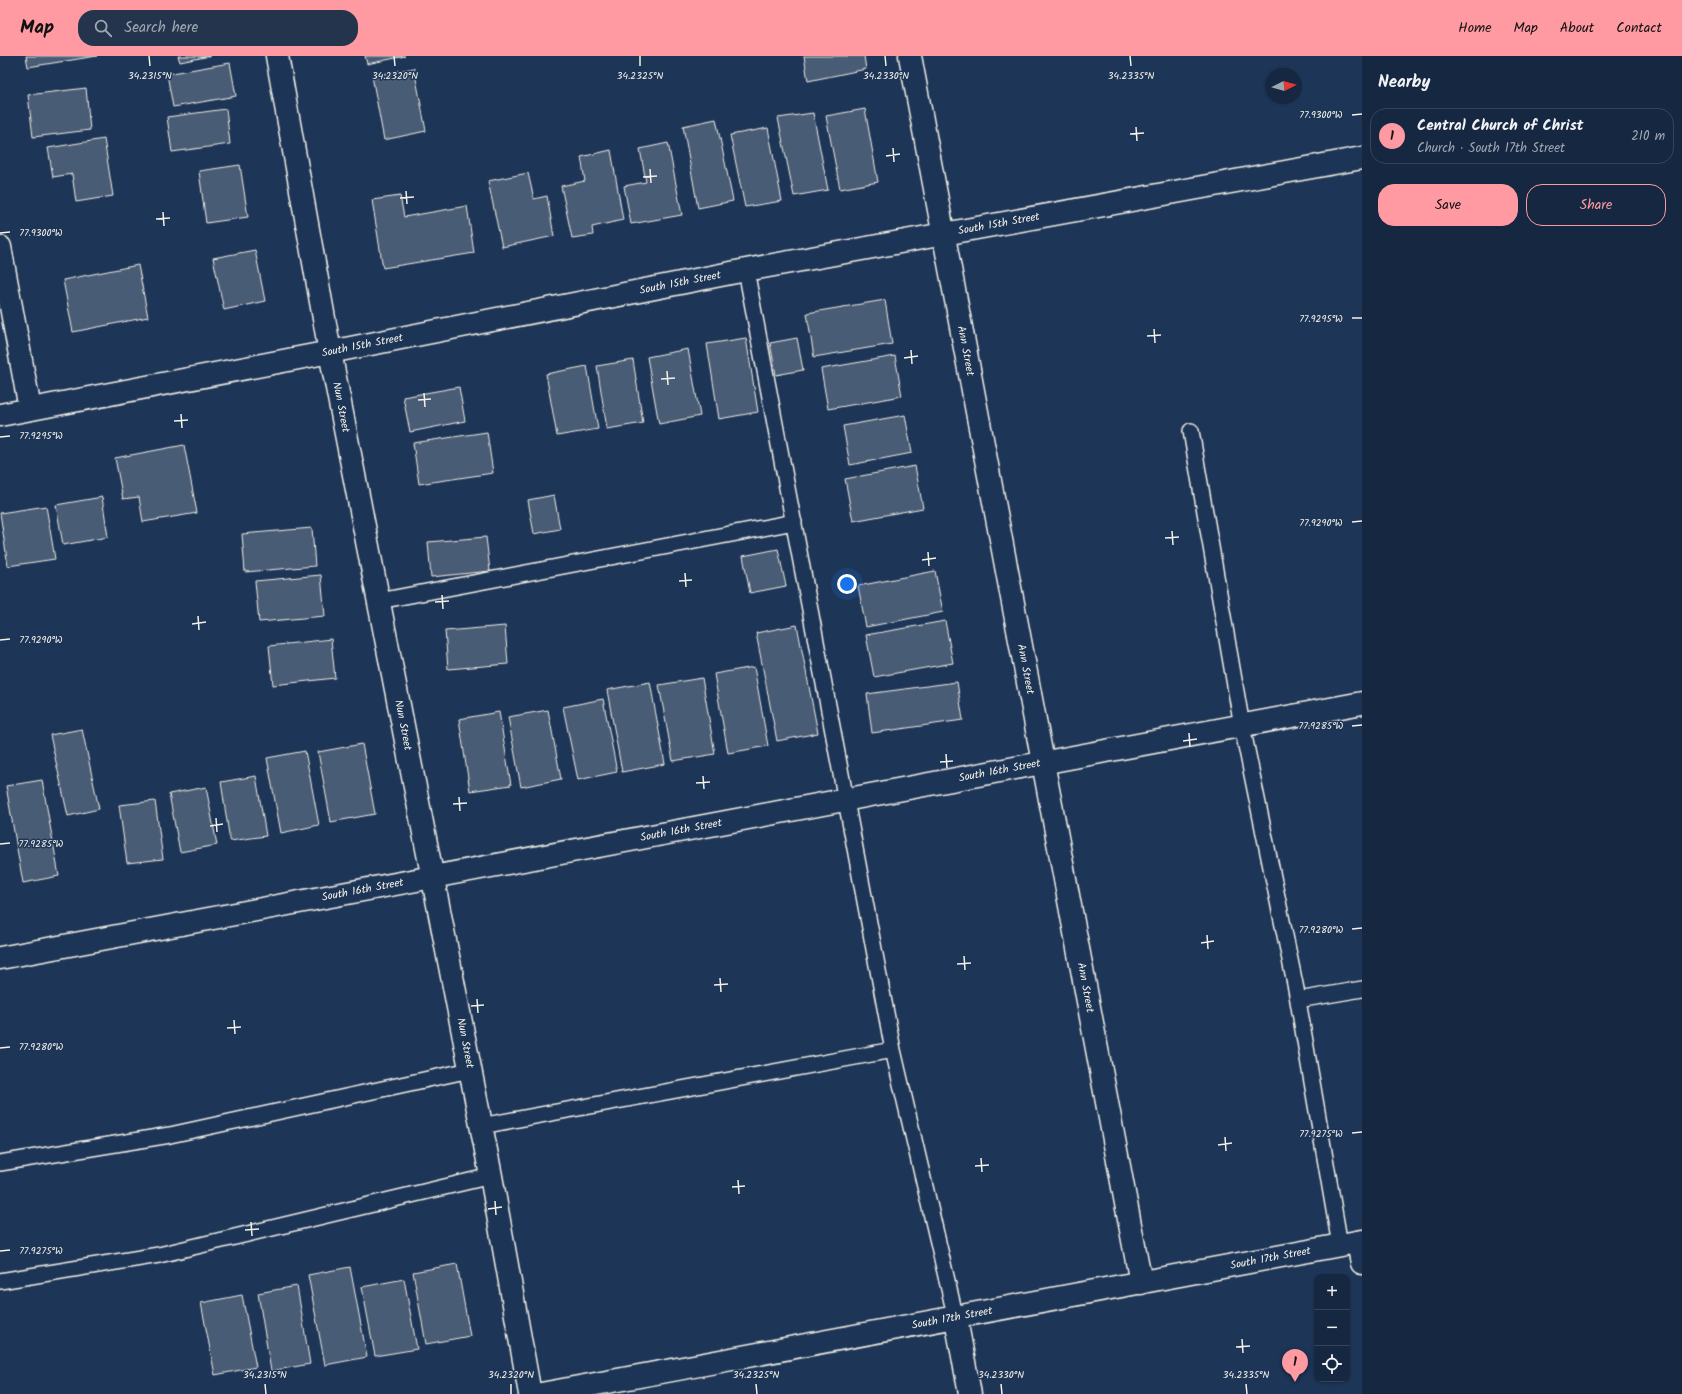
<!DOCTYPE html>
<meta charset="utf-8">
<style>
body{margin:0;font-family:Kalam,sans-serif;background:#23344c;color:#f1f3f6}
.controls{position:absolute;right:12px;bottom:12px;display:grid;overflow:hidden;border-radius:8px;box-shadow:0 1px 3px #0004}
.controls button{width:36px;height:36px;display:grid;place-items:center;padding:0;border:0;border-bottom:1px solid #35445a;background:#162841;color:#f1f3f6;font:20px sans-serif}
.compass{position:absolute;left:1266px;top:12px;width:36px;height:36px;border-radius:50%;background:#162841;box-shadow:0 1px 3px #0004;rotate:85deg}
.you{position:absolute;left:847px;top:528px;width:14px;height:14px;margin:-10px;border:3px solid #fff;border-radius:50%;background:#1a73e8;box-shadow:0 0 0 6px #1a73e833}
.badge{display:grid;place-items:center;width:26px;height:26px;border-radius:50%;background:#ff9aa2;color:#111;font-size:13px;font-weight:700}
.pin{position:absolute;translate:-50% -33px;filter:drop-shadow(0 1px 2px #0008)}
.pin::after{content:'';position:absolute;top:21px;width:14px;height:12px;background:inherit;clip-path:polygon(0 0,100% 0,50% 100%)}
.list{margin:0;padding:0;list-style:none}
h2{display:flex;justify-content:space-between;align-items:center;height:52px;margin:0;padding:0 16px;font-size:17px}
h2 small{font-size:13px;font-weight:400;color:#9ea6b1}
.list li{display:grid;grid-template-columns:26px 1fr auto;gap:12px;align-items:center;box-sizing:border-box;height:56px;margin:0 8px 8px;padding:0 8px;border:1px solid #35445a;border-radius:16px}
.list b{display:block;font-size:15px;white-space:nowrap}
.list p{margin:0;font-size:13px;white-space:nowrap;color:#9ea6b1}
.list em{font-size:13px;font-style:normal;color:#9ea6b1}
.actions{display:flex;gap:8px;padding:12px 16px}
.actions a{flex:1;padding:9px 0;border:1px solid #ff9aa2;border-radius:16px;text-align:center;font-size:14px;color:#ff9aa2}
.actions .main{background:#ff9aa2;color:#111}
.icon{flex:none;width:22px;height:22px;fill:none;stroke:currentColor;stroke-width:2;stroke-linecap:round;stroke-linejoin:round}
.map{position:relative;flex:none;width:1362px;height:1338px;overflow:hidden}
header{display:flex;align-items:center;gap:24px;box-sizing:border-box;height:56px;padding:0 20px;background:#ff9aa2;color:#111}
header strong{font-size:19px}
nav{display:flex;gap:22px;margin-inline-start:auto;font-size:14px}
.search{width:280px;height:36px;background:#23344c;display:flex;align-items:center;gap:10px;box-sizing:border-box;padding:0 14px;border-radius:16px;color:#9ea6b1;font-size:15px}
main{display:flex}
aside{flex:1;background:#162841}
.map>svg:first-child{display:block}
</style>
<header>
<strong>Map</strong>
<div class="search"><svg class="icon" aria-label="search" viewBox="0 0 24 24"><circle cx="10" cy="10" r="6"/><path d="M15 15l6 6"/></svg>Search here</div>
<nav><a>Home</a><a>Map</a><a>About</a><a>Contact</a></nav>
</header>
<main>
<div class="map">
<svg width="1362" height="1338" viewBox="0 0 1362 1338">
<rect width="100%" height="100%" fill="#1d3557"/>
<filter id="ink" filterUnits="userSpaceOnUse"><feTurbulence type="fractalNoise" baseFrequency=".025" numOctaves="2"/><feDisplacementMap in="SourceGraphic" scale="8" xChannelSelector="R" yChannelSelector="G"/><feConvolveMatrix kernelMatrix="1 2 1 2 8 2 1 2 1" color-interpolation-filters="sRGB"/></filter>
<g filter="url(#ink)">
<!-- building -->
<path fill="#485b74" stroke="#f4f1e8" d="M26,0H97L28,11Z
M178,0H210L180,6Z
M365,0H405L367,8Z
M804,0H864L866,13L808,25Z
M230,7L236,40L173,51L167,18Z
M414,12L426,75L384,84L372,20Z
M86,32L90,74L33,81L28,39Z
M226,53L230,88L172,96L167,61Z
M865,53L878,126L840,133L826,60Z
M813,57L828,134L794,140L778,62Z
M716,63L733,145L698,152L683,70Z
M768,72L782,145L745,151L730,79Z
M104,83L113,140L76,146L72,118L53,121L48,92Z
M668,87L682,159L631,168L624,130L646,126L640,93Z
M611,94L623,164L592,171L593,179L572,182L561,130L585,125L581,101Z
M240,109L248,161L206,167L199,115Z
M528,117L534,143L547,140L554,180L502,191L488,125Z
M400,140L404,161L467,150L474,197L383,212L372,144Z
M255,194L265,245L224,254L213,202Z
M138,209L148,261L73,276L63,224Z
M885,244L892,288L814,301L807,257Z
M746,282L758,356L719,363L707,288Z
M797,282L803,314L776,319L770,287Z
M688,293L700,360L659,368L647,301Z
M895,300L902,340L828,353L821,313Z
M633,304L643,367L607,373L597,310Z
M587,310L598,373L557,380L546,318Z
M459,331L465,365L410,376L403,341Z
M905,359L912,397L850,409L843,370Z
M487,376L493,417L419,428L413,387Z
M184,389L197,457L143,466L139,441L123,443L115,402Z
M915,410L923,452L853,465L845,423Z
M554,439L560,473L534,478L528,444Z
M102,441L108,481L63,489L56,449Z
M46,450L55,503L8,510L0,457Z
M312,472L315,510L245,516L242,478Z
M486,481L490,515L431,521L428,486Z
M778,493L786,530L750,537L743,500Z
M935,515L943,556L866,571L858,530Z
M321,519L325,560L259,566L255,525Z
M945,565L953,607L874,621L866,579Z
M797,569L818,677L777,685L756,577Z
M505,570L508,608L448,613L445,575Z
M331,583L335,622L273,629L269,590Z
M754,611L768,690L728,697L714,618Z
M702,622L715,698L673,705L659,629Z
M650,626L665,708L622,716L607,634Z
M957,626L963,664L872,677L867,638Z
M603,643L617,716L578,724L563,651Z
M548,654L561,723L521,731L508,661Z
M499,656L511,729L470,735L459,663Z
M82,673L99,753L68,760L50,679Z
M362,688L375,758L331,766L318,696Z
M305,695L319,769L281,777L267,702Z
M256,720L266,780L230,785L221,726Z
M42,724L59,820L23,827L6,730Z
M206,731L217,789L180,796L169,738Z
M155,745L163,803L127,807L119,749Z
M457,1208L470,1280L426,1288L413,1216Z
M350,1211L367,1301L325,1309L308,1219Z
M404,1223L417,1293L375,1300L362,1231Z
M297,1230L310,1308L271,1315L258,1237Z
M242,1239L256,1311L215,1319L201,1247Z"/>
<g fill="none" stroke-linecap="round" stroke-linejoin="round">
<!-- service casing -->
<g stroke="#f4f1e8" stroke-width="18">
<path id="service" d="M746,214L893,994L956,1263
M1191,375L1242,670L1296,933L1340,1189
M379,545L794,466
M1298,944L1362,933
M481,1070L893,994
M0,1107L170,1079L470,1014
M0,1225L159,1199L491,1120"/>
</g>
<!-- minor casing -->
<g stroke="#f4f1e8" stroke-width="25">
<g id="minor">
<path id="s1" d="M277,0L330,296L491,1120L530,1338"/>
<path id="s2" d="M910,0L1141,1227"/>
<path d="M0,191L30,353"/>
<path id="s3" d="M0,359L330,296L746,214L1362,102"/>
<path d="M1358,1186L1362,1207"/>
<path d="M956,1263L970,1338"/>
</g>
</g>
<!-- primary casing -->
<g stroke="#f4f1e8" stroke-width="25">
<g id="primary">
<path id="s4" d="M0,902L1362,647"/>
<path id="s5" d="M541,1338C815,1288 1089,1237 1362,1185"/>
</g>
</g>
<!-- service -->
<use href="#service" stroke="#1d3557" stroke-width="15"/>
<!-- minor -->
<use href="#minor" stroke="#1d3557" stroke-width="22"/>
<!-- primary -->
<use href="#primary" stroke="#1d3557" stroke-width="22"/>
</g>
</g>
<!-- ticks -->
<path fill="none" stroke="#f4f1e8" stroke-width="1.5" d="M149,0L150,10M394,0L395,10M640,0V10M885,0L886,10M1130,0L1131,10M1352,59L1362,58M1136,71L1137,85M1130,78L1144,77M893,92L894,106M886,100L900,98M650,113L651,127M643,121L657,120M406,135L407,148M400,142L414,141M163,156L164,170M156,163L170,162M0,177L10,176M1352,262H1362M1154,273L1155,287M1147,280L1161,279M911,294L912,308M904,302L918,300M667,315L668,329M661,323L675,322M424,337L425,351M418,344L431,343M181,358L182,372M174,365L188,364M0,381L10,380M1352,466L1362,465M1172,475L1173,489M1165,482L1179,481M928,496L929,510M922,504L936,502M685,517L686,531M679,525L692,524M442,539L443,553M435,546L449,545M198,560L199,574M192,568L206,566M0,584L10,583M1352,670L1362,669M1189,677L1190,691M1183,685L1197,683M946,698L947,712M940,706L953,705M703,720L704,733M696,727L710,726M459,741L460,755M453,748L467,747M216,762L217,776M210,770L223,768M0,788L10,787M1352,873L1362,872M1207,879L1208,893M1201,887L1214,885M964,900L965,914M957,908L971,907M720,922L721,936M714,929L728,928M477,943L478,957M471,950L484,949M234,964L235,978M227,972L241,971M0,992L10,991M1352,1077L1362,1076M1225,1081L1226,1095M1218,1089L1232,1087M981,1102L982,1116M975,1110L989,1109M738,1124L739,1138M732,1131L745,1130M495,1145L496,1159M488,1153L502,1151M251,1166L252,1180M245,1174L259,1173M0,1195L10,1194M1242,1283L1243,1297M1236,1291L1250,1290M265,1328L266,1338M511,1328V1338M756,1328L757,1338M1001,1328L1002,1338M1246,1328L1247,1338"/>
<g text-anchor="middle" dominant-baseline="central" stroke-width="3" stroke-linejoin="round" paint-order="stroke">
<!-- street labels -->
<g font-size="11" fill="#f4f1e8" stroke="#1d3557">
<text stroke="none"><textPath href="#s3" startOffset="1017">South 15th Street</textPath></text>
<text stroke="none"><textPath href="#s3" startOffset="693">South 15th Street</textPath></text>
<text stroke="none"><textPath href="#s3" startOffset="369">South 15th Street</textPath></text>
<text stroke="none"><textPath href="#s2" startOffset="300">Ann Street</textPath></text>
<text stroke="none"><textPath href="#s1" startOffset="357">Nun Street</textPath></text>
<text stroke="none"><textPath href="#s2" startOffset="624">Ann Street</textPath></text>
<text stroke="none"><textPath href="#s1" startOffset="681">Nun Street</textPath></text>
<text stroke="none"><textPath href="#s4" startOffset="1017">South 16th Street</textPath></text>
<text stroke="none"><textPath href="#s4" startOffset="693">South 16th Street</textPath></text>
<text stroke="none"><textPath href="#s4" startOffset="369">South 16th Street</textPath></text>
<text stroke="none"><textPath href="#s2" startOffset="948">Ann Street</textPath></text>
<text stroke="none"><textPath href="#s1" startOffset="1005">Nun Street</textPath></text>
<text stroke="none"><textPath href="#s5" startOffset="742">South 17th Street</textPath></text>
<text stroke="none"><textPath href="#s5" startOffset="418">South 17th Street</textPath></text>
</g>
</g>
<g font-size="10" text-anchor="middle" fill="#f4f1e8" stroke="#1d3557" stroke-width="3" stroke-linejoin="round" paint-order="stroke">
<text x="150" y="23">34.2315°N</text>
<text x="395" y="23">34.2320°N</text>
<text x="640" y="23">34.2325°N</text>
<text x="886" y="23">34.2330°N</text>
<text x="1131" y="23">34.2335°N</text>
<text x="1321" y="62">77.9300°W</text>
<text x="41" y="180">77.9300°W</text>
<text x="1321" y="266">77.9295°W</text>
<text x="41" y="383">77.9295°W</text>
<text x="1321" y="470">77.9290°W</text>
<text x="41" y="587">77.9290°W</text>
<text x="1321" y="673">77.9285°W</text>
<text x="41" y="791">77.9285°W</text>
<text x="1321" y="877">77.9280°W</text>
<text x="41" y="994">77.9280°W</text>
<text x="1321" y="1081">77.9275°W</text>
<text x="41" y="1198">77.9275°W</text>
<text x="265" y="1322">34.2315°N</text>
<text x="511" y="1322">34.2320°N</text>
<text x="756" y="1322">34.2325°N</text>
<text x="1001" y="1322">34.2330°N</text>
<text x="1246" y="1322">34.2335°N</text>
</g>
</svg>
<div class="controls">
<button>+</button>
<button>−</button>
<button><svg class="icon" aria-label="locate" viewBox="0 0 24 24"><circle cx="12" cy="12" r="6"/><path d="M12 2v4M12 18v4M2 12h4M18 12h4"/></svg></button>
</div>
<svg class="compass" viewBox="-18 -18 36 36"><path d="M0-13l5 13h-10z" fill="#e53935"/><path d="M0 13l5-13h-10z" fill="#9ea6b1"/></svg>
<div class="you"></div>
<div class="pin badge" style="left:1295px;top:1326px">1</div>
</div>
<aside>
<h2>Nearby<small></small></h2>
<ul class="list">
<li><span class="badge">1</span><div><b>Central Church of Christ</b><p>Church · South 17th Street</p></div><em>210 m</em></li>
</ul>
<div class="actions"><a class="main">Save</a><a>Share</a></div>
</aside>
</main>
